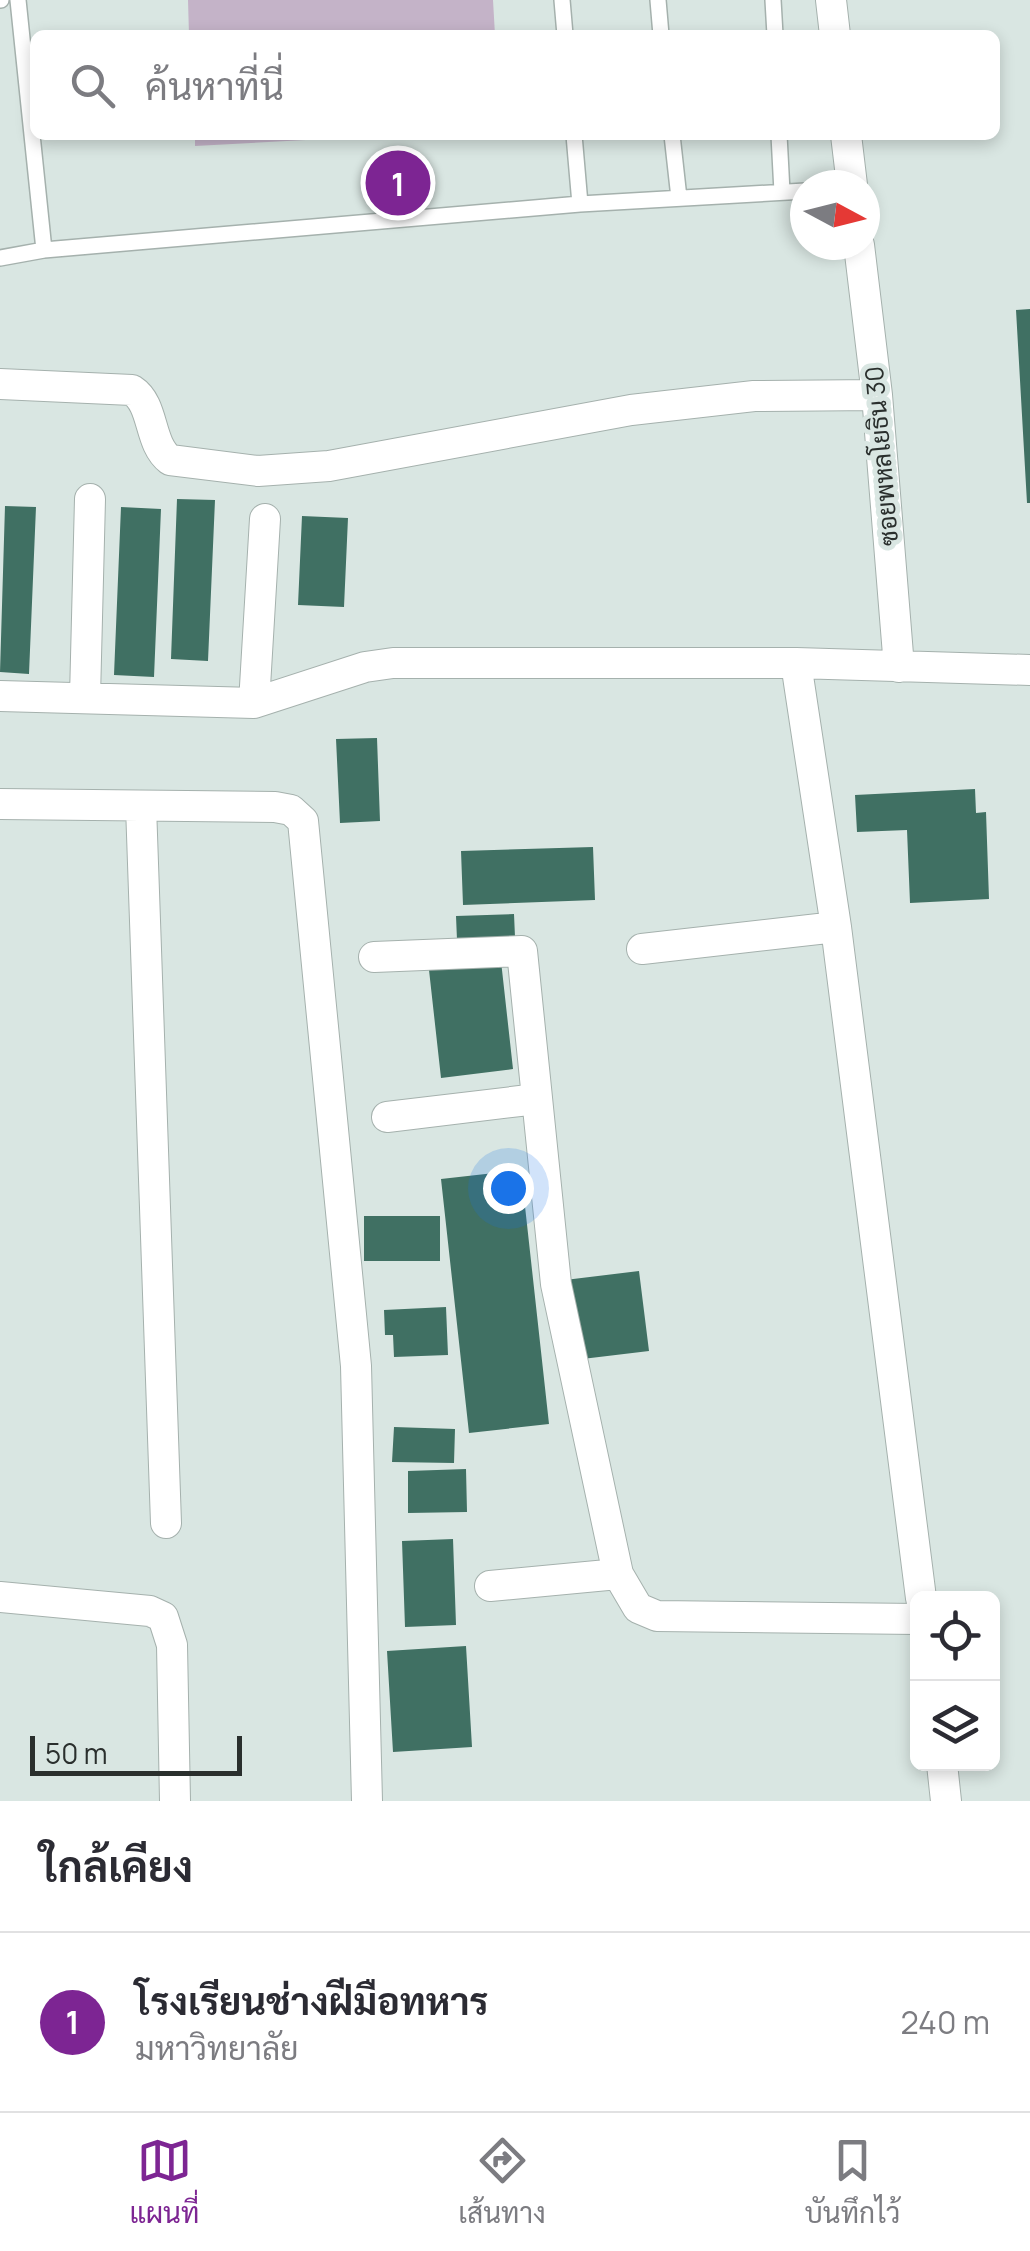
<!DOCTYPE html>
<html lang="th">
<meta charset="utf-8">
<style>
body{margin:0;font-family:Manrope,Sarabun,sans-serif;background:#f7f7f7;color:#2b2b33}
.controls{position:absolute;right:30px;bottom:30px;display:grid;overflow:hidden;border-radius:15px;box-shadow:0 5px 15px #0003}
.controls button{width:90px;height:90px;display:grid;place-items:center;padding:0;border:0;border-bottom:2px solid #e1e1e2;background:#fff;color:#2b2b33;font:50px sans-serif}
.compass{position:absolute;left:790px;top:170px;width:90px;height:90px;border-radius:50%;background:#fff;box-shadow:0 5px 15px #0003;rotate:97deg}
.scale{position:absolute;left:30px;bottom:25px;width:212px;box-sizing:border-box;padding-left:10px;border:5px solid #2a2f2d;border-top:0;font-size:28px;line-height:35px;white-space:nowrap;color:#2a2f2d;-webkit-text-stroke:8px #d9e6e2;paint-order:stroke}
.you{position:absolute;left:508px;top:1188px;width:35px;height:35px;margin:-25px;border:8px solid #fff;border-radius:50%;background:#1a73e8;box-shadow:0 0 0 15px #1a73e833}
.badge{display:grid;place-items:center;width:65px;height:65px;border-radius:50%;background:#7d2593;color:#fff;font-size:32px;font-weight:700}
.pin{position:absolute;translate:-50% -50%;border:5px solid #fff;box-shadow:0 2px 10px #0006}
.list{margin:0;padding:0;list-style:none}
h2{display:flex;justify-content:space-between;align-items:center;height:130px;margin:0;padding:0 40px;font-size:42px}
h2 small{font-size:32px;font-weight:400;color:#7c7c81}
.list li{display:grid;grid-template-columns:65px 1fr auto;gap:30px;align-items:center;box-sizing:border-box;height:180px;padding:0 40px;border-top:2px solid #e1e1e2}
.list b{display:block;font-size:38px;white-space:nowrap}
.list p{margin:0;font-size:32px;white-space:nowrap;color:#7c7c81}
.list em{font-size:32px;font-style:normal;color:#7c7c81}
.icon{flex:none;width:55px;height:55px;fill:none;stroke:currentColor;stroke-width:2;stroke-linecap:round;stroke-linejoin:round}
.map{position:relative;flex:none;width:1030px;height:1801px;overflow:hidden}
.search{position:absolute;background:#fff;box-shadow:0 5px 15px #0003;left:30px;right:30px;top:30px;height:110px;display:flex;align-items:center;gap:25px;box-sizing:border-box;padding:0 35px;border-radius:15px;color:#7c7c81;font-size:38px}
.sheet{height:310px;background:#fff}
nav{display:flex;justify-content:space-around;align-items:center;box-sizing:border-box;height:140px;border-top:2px solid #e1e1e2;background:#fff;font-size:28px;color:#7c7c81}
nav a{display:grid;justify-items:center;gap:5px}
nav .on{color:#7d2593}
.map>svg:first-child{display:block}
</style>
<div class="map">
<svg width="1030" height="1801" viewBox="0 0 1030 1801">
<rect width="100%" height="100%" fill="#d9e6e2"/>
<!-- pitch -->
<path fill="#c4b3c8" d="M188,0H493L495,35H189Z
M195,135H400L195,146Z"/>
<!-- building -->
<path fill="#407063" d="M1030,309V503H1027L1016,310Z
M177,499L215,500L208,661L171,659Z
M5,506L36,507L29,674L0,672Z
M121,507L161,509L154,677L114,675Z
M302,516L348,518L344,607L298,605Z
M377,738L380,821L340,823L336,739Z
M975,789L976,813L986,812L989,899L910,903L907,830L857,832L855,795Z
M593,847L595,900L463,905L461,851Z
M514,914L515,937L457,940L456,916Z
M501,961L513,1069L441,1078L429,970Z
M521,1170L549,1424L469,1433L441,1179Z
M364,1216H440V1261H364Z
M639,1271L649,1351L574,1360L565,1280Z
M446,1307L448,1355L394,1357L393,1335H385L384,1310Z
M394,1427L455,1429L454,1463L392,1462Z
M466,1469L467,1512L408,1513V1471Z
M453,1539L456,1625L405,1627L402,1541Z
M466,1646L472,1747L393,1752L387,1651Z"/>
<g fill="none" stroke-linecap="round" stroke-linejoin="round">
<!-- service casing -->
<g stroke="#a5b1ad" stroke-width="18">
<path id="service" d="M0,0H1
M18,0L44,250
M562,0L565,35
M658,0L661,35
M773,0L775,35
M574,135L580,204
M672,135L679,198
M779,135L782,192
M0,258L44,250L580,204L805,191"/>
</g>
<!-- minor casing -->
<g stroke="#a5b1ad" stroke-width="32">
<path id="minor" d="M831,0L835,35
M846,135L852,185
M859,245L877,395L899,667
M0,384L132,390C155,405 148,443 170,460L258,471L329,466L631,410L754,396L877,395
M796,663L836,927L921,1598
M0,696L254,703L365,667L393,663H796L1030,670
M85,697L90,499
M254,703L265,519
M0,804L275,807L291,810L303,821L356,1366L367,1801
M141,806L166,1523
M642,949L836,927
M374,957L522,951L556,1284L618,1574L638,1608L657,1616L918,1619
M387,1117L537,1099
M490,1586L618,1574
M0,1597L150,1611L163,1617L172,1645L175,1801
M942,1764L946,1801"/>
</g>
<!-- service -->
<use href="#service" stroke="#fff" stroke-width="15"/>
<!-- minor -->
<use href="#minor" stroke="#fff" stroke-width="30"/>
</g>
<g text-anchor="middle" dominant-baseline="central" stroke-width="10" stroke-linejoin="round" paint-order="stroke">
<!-- street labels -->
<g font-size="25" fill="#2a2f2d" stroke="#d9e6e2">
<text transform="translate(881 456) rotate(-95)">ซอยพหลโยธิน 30</text>
</g>
</g>
</svg>
<div class="controls">
<button><svg class="icon" aria-label="locate" viewBox="0 0 24 24"><circle cx="12" cy="12" r="6"/><path d="M12 2v4M12 18v4M2 12h4M18 12h4"/></svg></button>
<button><svg class="icon" aria-label="layers" viewBox="0 0 24 24"><path d="M12 4l9 5-9 5-9-5zM3 14l9 5 9-5"/></svg></button>
</div>
<svg class="compass" viewBox="-18 -18 36 36"><path d="M0-13l5 13h-10z" fill="#e53935"/><path d="M0 13l5-13h-10z" fill="#7c7c81"/></svg>
<div class="scale">50 m</div>
<div class="you"></div>
<div class="pin badge" style="left:398px;top:183px">1</div>
<div class="search"><svg class="icon" aria-label="search" viewBox="0 0 24 24"><circle cx="10" cy="10" r="6"/><path d="M15 15l6 6"/></svg>ค้นหาที่นี่</div>
</div>
<section class="sheet">
<h2>ใกล้เคียง<small></small></h2>
<ul class="list">
<li><span class="badge">1</span><div><b>โรงเรียนช่างฝีมือทหาร</b><p>มหาวิทยาลัย</p></div><em>240 m</em></li>
</ul>
</section>
<nav>
<a class="on"><svg class="icon" aria-label="map" viewBox="0 0 24 24"><path d="M3 6l6-2 6 2 6-2v14l-6 2-6-2-6 2zM9 4v14M15 6v14"/></svg>แผนที่</a>
<a><svg class="icon" aria-label="directions" viewBox="0 0 24 24"><path d="M12 3l9 9-9 9-9-9zM9 14v-3h6M13 9l2 2-2 2"/></svg>เส้นทาง</a>
<a><svg class="icon" aria-label="saved" viewBox="0 0 24 24"><path d="M7 4h10v16l-5-4-5 4z"/></svg>บันทึกไว้</a>
</nav>
